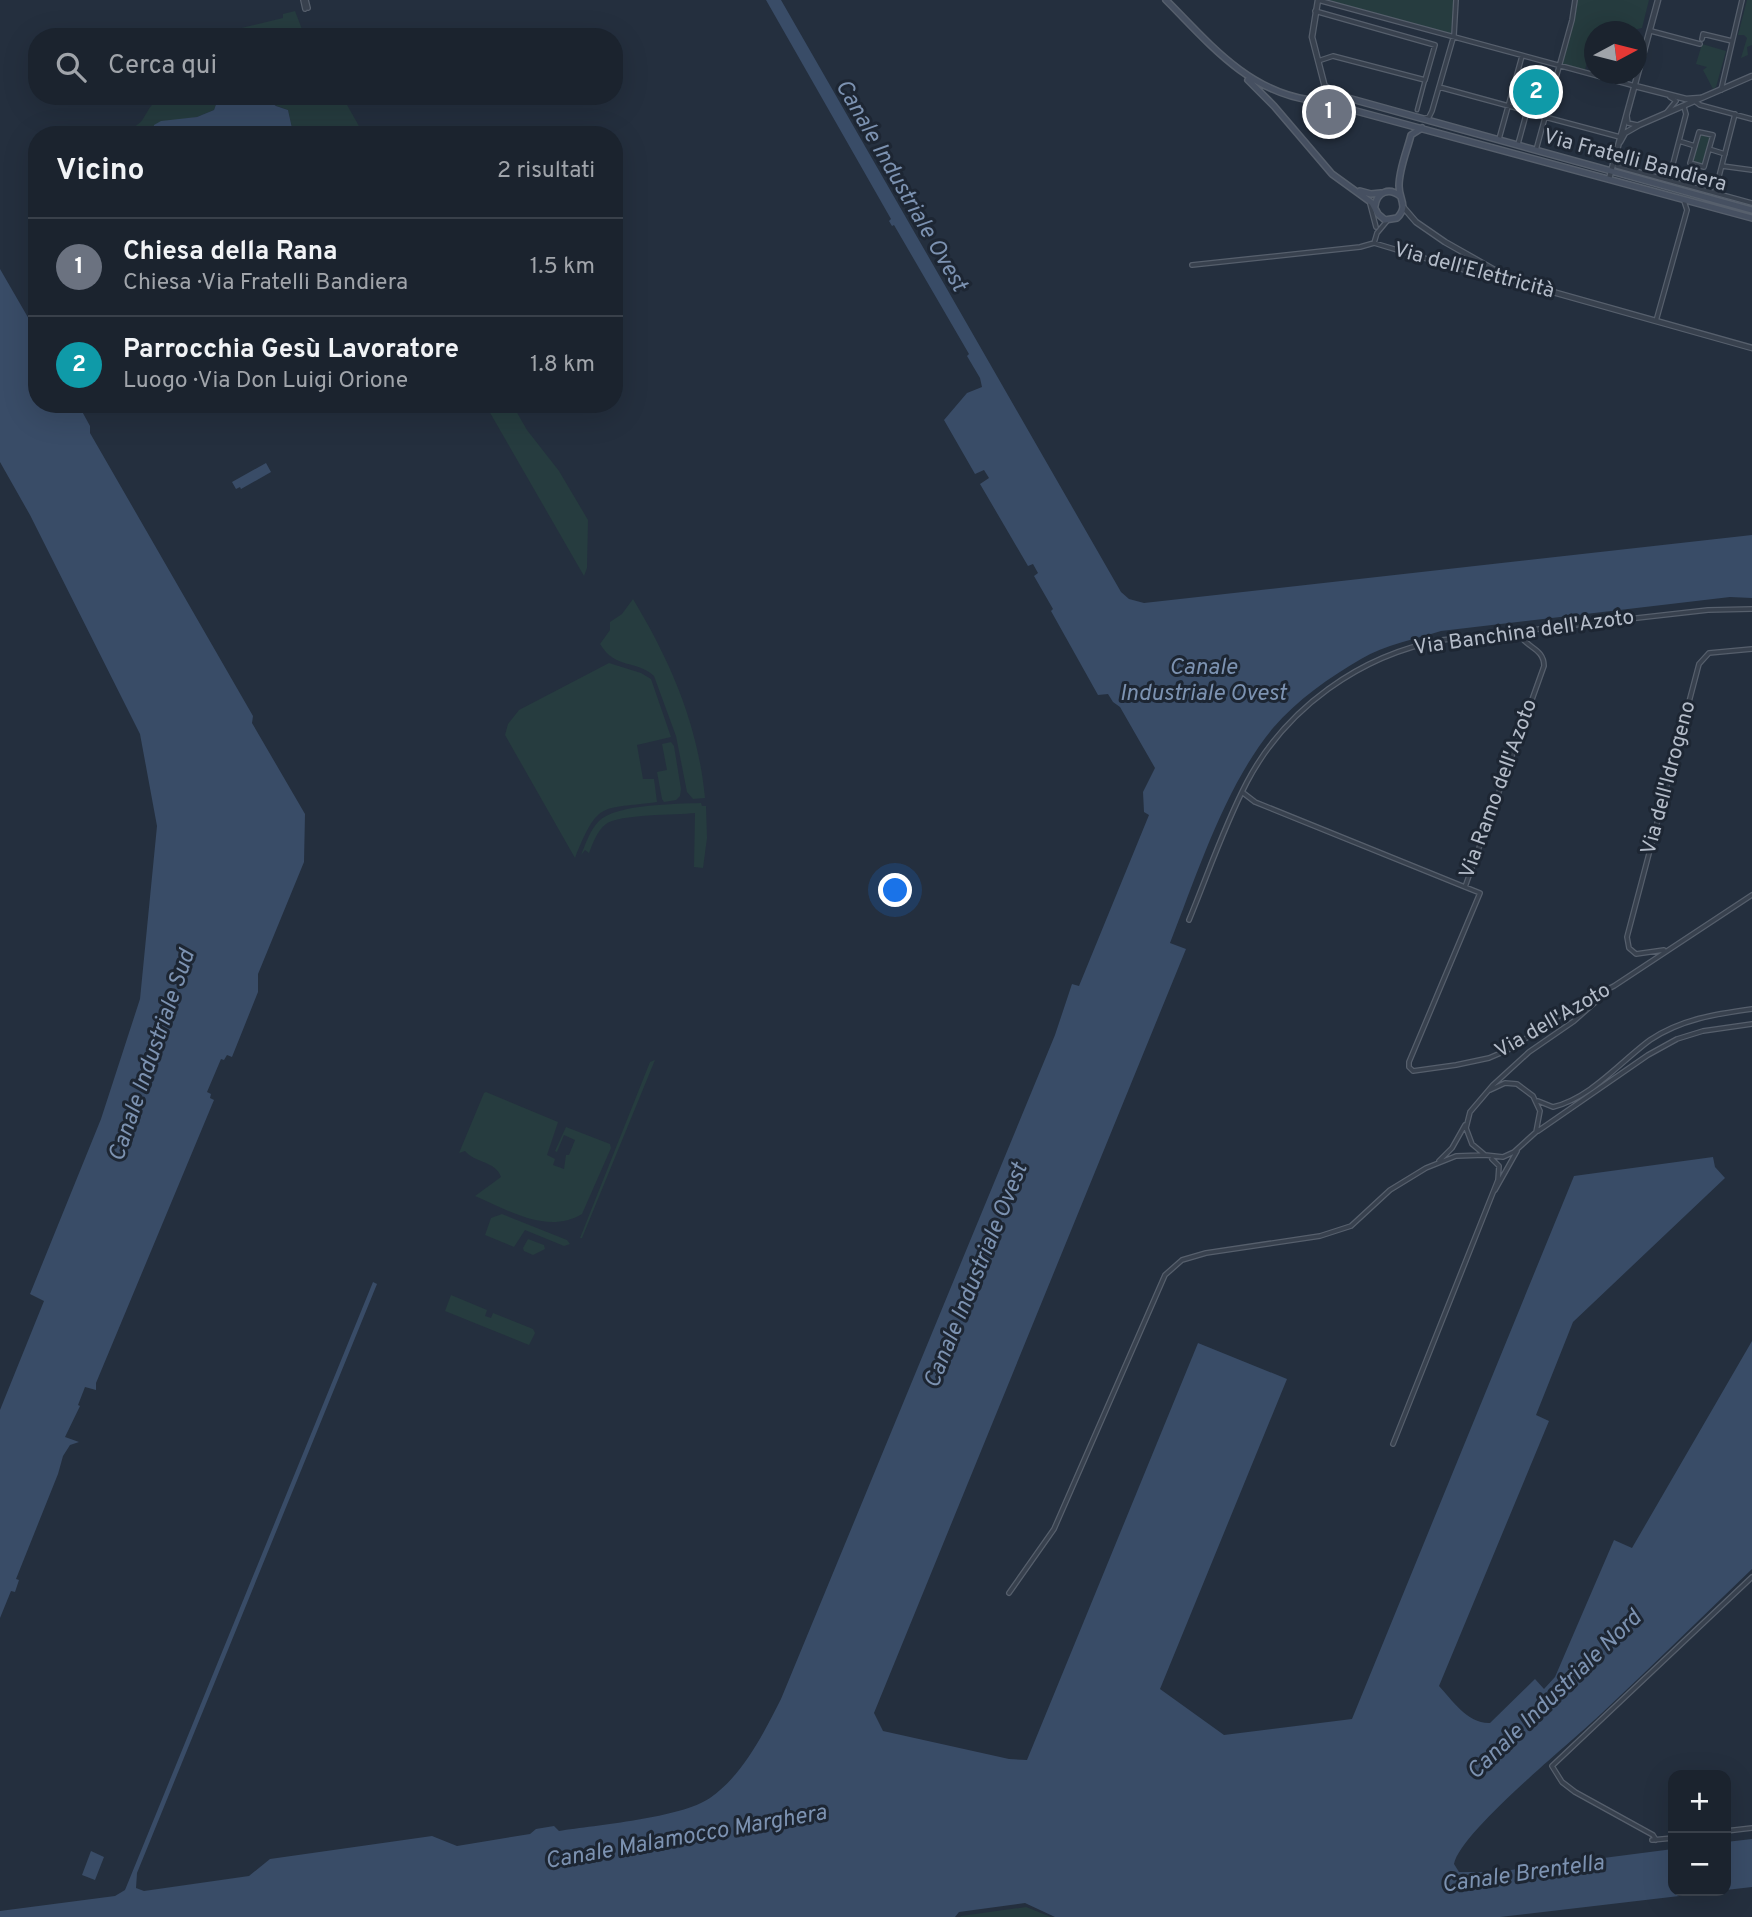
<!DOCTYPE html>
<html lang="it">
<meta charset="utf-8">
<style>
body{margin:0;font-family:Overpass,sans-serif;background:#282f3a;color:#f1f3f6}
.controls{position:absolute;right:21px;bottom:21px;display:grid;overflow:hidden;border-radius:14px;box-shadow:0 7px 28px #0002}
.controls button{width:63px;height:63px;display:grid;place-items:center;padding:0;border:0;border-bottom:2px solid #39404a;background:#1b232e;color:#f1f3f6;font:35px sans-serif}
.compass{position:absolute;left:1584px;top:21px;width:63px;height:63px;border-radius:50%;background:#1b232e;box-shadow:0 7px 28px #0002;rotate:83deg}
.you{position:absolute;left:896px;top:891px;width:24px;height:24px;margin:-18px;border:5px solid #fff;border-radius:50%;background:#1a73e8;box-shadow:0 0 0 10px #1a73e833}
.badge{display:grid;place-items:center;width:46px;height:46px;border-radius:50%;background:#0b8043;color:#fff;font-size:23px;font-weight:700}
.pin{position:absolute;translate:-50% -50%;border:4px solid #fff;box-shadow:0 2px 7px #0006}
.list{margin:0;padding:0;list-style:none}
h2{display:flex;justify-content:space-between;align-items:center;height:91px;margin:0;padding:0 28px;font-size:30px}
h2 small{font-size:23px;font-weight:400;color:#a0a4aa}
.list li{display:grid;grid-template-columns:46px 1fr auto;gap:21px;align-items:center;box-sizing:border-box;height:98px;padding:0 28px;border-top:2px solid #39404a}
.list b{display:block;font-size:26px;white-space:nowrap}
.list p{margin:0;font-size:23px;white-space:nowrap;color:#a0a4aa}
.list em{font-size:23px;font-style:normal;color:#a0a4aa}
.icon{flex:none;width:38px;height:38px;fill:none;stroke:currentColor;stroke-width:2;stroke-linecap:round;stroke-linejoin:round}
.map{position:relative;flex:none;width:1752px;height:1917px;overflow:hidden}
.search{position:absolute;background:#1b232e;box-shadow:0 7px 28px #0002;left:28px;top:28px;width:595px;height:77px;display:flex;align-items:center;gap:18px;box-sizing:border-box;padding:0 24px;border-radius:28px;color:#a0a4aa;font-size:26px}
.panel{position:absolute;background:#1b232e;box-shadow:0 7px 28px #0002;left:28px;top:126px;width:595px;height:287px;border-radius:28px}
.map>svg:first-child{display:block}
</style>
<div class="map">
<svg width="1752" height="1917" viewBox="0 0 1752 1917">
<rect width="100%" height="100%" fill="#242f3e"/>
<!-- green -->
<path fill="#263c3f" d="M1328,0H1454L1451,36Z
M1577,0H1649L1642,28L1628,31L1594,32L1585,70L1562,64L1576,11Z
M1747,0H1752V45L1747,47L1748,55L1741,58L1747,38L1744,35H1738Z
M295,11L305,37H204L283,18V14Z
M1702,44L1726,51L1716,87L1713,89L1703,70L1707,67L1696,64Z
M147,96H219L214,110L197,117L152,127V135H126C130,127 139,126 143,119C147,113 148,109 153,104Z
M261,96H342L364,135H302L292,128L288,110L269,103Z
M1700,134L1711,136L1703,165L1693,162Z
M485,404H512L527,430L559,471L588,520L587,568L584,576Z
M633,599C671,662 698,725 705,798L693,799L687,792L676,736L654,676C635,659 616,670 600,644L610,630V622L622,614Z
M609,663L641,673L651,679L671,737L637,745L643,779H654L657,802C601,810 599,799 575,858L505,735L508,724L519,710Z
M671,742L674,746L681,789L680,796L676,800L664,802L662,799L657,772L667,770L662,744Z
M701,803L702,806H706L707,838L703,868L694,867L695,813C677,815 619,814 606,824C597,831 593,843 589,853L585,850L581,855C586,843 590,830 599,821C616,804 676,804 701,803Z
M655,1060L582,1238H580L650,1062Z
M486,1092L558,1122L547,1155L555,1159L553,1165L564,1169L566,1155H569L575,1140L564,1135L557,1152L555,1151L566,1127L610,1144L611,1148L582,1214C547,1235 508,1210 475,1196L501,1177C496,1161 475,1163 465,1151L459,1153L484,1093Z
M502,1214L567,1240L570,1244L564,1246L525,1230L514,1247L485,1235L491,1218Z
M528,1239L544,1245L545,1249L533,1255L524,1251L523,1248Z
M451,1295L487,1310L485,1316L491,1318L493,1313L533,1329L535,1333L529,1345L445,1311Z
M1026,1907L1051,1917H960L961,1916Z"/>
<!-- water -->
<path fill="#394c67" d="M766,0H781L1121,592L1129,599L1144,603L1752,535V598L1730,597L1441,631C1415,639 1385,645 1361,659C1330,677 1297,700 1273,728C1225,786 1198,872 1170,943L1186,949L874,1713L883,1731L1009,1759L1027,1760L1198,1343L1287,1379L1160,1689L1224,1735L1352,1719L1574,1176L1713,1157L1715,1167L1725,1178L1573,1322L1536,1415L1549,1421L1439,1686C1452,1700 1468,1724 1490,1723L1535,1679L1544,1689L1555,1677L1614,1540L1632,1548L1752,1341V1569C1702,1617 1653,1665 1602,1713C1573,1741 1461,1831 1454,1864L1459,1872H1495L1673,1849V1891H1722L1500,1917H1055L1025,1903L959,1912L955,1917H0V1911L115,1896L125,1890L373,1282L377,1284L137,1873L136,1888L144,1891L249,1876L270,1859L432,1836L457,1846L530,1834L536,1829L554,1826L559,1831C596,1825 681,1818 710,1798C744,1774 763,1734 781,1699L1055,1035L1072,984L1079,986L1149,815L1144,812L1143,792L1155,768L1120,707L1113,702L1108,694L1098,695L1051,611L1053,609L1034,576L1038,573L1033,564L1028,566L980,484L989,478L984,470L975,474L944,420L967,393L982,387L980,378L967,356L969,354L894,225L892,226L889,221L891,219Z
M219,96H261L276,106L288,110L292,128L299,129L302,135H152L154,125L161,121L197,117L214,110Z
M0,269L37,333V404H78L90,426V433L253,716L252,723L305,814L304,862L258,974V992L232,1057L227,1055L224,1060L221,1059L207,1092L211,1094L210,1098L214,1100L96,1383V1390L85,1387L78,1405L80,1406L65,1437L79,1442L70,1445L63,1456L58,1474L16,1579L19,1580L15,1592L11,1591L0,1618V1410L44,1301L30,1294L101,1119L140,999L157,826L140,734L30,515L0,462Z
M266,463L271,472L241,489L240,487L236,489L232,482Z
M1752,1839V1887L1726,1890V1842Z
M91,1851L104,1857L95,1880L82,1875Z"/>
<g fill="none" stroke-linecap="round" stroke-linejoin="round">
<!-- pedestrian casing -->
<g stroke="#565f6c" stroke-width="5">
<path id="pedestrian" d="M1417,110L1425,80"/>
</g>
<!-- minor casing -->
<g stroke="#565f6c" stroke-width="6">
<path id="minor" d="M303,0L305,9
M306,0L308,8
M1318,0L1635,86
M1315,11L1435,45L1425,80L1333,56L1318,61
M1651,31L1700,44
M1702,39L1703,34L1732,41
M1439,87L1527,111
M1721,90L1742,0
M1696,102L1700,105L1752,119
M1667,112L1676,101L1670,97
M1627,116L1628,123L1637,125
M1545,117L1620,137
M1423,119L1429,117L1432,111L1454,35L1456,0
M1499,139L1522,56
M1679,141L1695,146
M1518,144L1527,111L1546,115
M1709,149L1704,167L1690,163L1699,132L1713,135L1709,149L1725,154
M1536,150L1572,20L1575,0
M1617,166L1752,203
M1722,166L1752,170
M1669,179L1686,114L1684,107
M1715,192L1735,114
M1370,204L1376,227
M1374,243L1377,233L1387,221
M1192,265L1360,247L1374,243L1464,270L1512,281
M1656,321L1687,210L1684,201
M1242,792L1255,802L1465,887L1544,666C1544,647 1524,648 1519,632
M1465,887L1480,893L1409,1062V1067L1413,1071L1456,1065L1489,1058L1510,1049L1574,1006L1614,986L1752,895
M1189,920C1208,874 1224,826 1247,782C1286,708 1360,655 1442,640L1708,610L1752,609
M1664,950L1636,954L1629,948L1627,937L1699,664L1709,653L1752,649
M1490,1090L1505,1083L1517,1084L1533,1096L1540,1111L1536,1132L1514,1152L1503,1157L1485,1155L1472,1144L1466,1128L1470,1112L1493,1085L1529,1052L1574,1021L1608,991
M1538,1101L1553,1107C1591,1098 1620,1062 1650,1040C1681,1019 1716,1014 1752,1009
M1538,1131L1648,1055L1677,1039L1703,1031L1752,1024
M1439,1161L1452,1148L1465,1125
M1495,1190L1517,1151
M1393,1444L1498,1180L1499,1166L1492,1159
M1009,1593L1054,1529L1165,1275L1182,1260L1206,1253L1320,1236L1351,1226L1390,1190L1426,1168L1456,1156L1485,1155
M1726,1831L1752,1828
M1652,1840L1673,1838
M1656,1840L1653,1835L1575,1792L1562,1782L1552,1766L1752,1577"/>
</g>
<!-- tertiary casing -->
<g stroke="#565f6c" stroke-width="7">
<path id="tertiary" d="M1318,0L1312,37L1328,99
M1325,86L1345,97
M1635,86L1686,99L1700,98
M1311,99L1320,95L1324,87
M1620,142L1625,133L1639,125L1752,76
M1609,179L1658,0
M1404,208L1416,222L1445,242L1514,281L1752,348"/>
</g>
<!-- secondary casing -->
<g stroke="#565f6c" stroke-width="8">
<path id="secondary" d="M1166,0C1208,42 1247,91 1310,100C1322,102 1335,98 1348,98L1752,210
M1248,80L1274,106L1332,174L1372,203L1378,214L1385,220L1397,218C1409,206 1399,200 1399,186C1399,169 1407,151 1411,135L1422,128
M1328,99L1331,103L1345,108L1752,218
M1360,191L1371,194L1381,193
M1375,206C1377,192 1389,187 1400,196"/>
</g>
<!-- pedestrian -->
<use href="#pedestrian" stroke="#38414e" stroke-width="2.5"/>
<!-- minor -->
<use href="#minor" stroke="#38414e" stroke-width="3.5"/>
<!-- tertiary -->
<use href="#tertiary" stroke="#38414e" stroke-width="4.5"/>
<!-- secondary -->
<use href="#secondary" stroke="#465061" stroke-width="5"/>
</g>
<g text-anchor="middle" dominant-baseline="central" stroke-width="6" stroke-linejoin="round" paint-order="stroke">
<!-- street labels -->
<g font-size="21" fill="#b4bcc9" stroke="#1d2633">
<text transform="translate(1635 161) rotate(15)">Via Fratelli Bandiera</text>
<text transform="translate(1474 271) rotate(15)">Via dell'Elettricità</text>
<text transform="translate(1524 633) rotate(-8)">Via Banchina dell'Azoto</text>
<text transform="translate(1669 778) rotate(-75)">Via dell'Idrogeno</text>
<text transform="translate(1499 789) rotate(-70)">Via Ramo dell'Azoto</text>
<text transform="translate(1553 1021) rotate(-30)">Via dell'Azoto</text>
</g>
<!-- water labels -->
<g font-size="23" font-style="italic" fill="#7c92b1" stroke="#1d2633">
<text transform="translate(900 186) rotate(60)">Canale Industriale Ovest</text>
<text x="1203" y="668">Canale<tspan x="1203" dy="26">Industriale Ovest</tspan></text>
<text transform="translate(153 1056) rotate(-71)">Canale Industriale Sud</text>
<text transform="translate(977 1276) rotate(-68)">Canale Industriale Ovest</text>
<text transform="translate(1555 1696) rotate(-44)">Canale Industriale Nord</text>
<text transform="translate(686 1838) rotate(-10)">Canale Malamocco Marghera</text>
<text transform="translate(1523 1875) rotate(-8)">Canale Brentella</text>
</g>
</g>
</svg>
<div class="controls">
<button>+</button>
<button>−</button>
</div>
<svg class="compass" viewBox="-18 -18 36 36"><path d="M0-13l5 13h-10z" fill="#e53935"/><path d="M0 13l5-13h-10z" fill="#a0a4aa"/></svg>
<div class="you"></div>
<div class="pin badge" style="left:1329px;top:112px;background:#6b7280">1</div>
<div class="pin badge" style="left:1536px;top:92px;background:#0f9aa8">2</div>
<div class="search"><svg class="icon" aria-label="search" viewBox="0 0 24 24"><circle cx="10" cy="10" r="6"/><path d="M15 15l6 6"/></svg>Cerca qui</div>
<section class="panel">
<h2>Vicino<small>2 risultati</small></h2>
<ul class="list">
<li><span class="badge" style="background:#6b7280">1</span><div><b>Chiesa della Rana</b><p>Chiesa · Via Fratelli Bandiera</p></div><em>1.5 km</em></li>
<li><span class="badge" style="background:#0f9aa8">2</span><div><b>Parrocchia Gesù Lavoratore</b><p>Luogo · Via Don Luigi Orione</p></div><em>1.8 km</em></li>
</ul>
</section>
</div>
